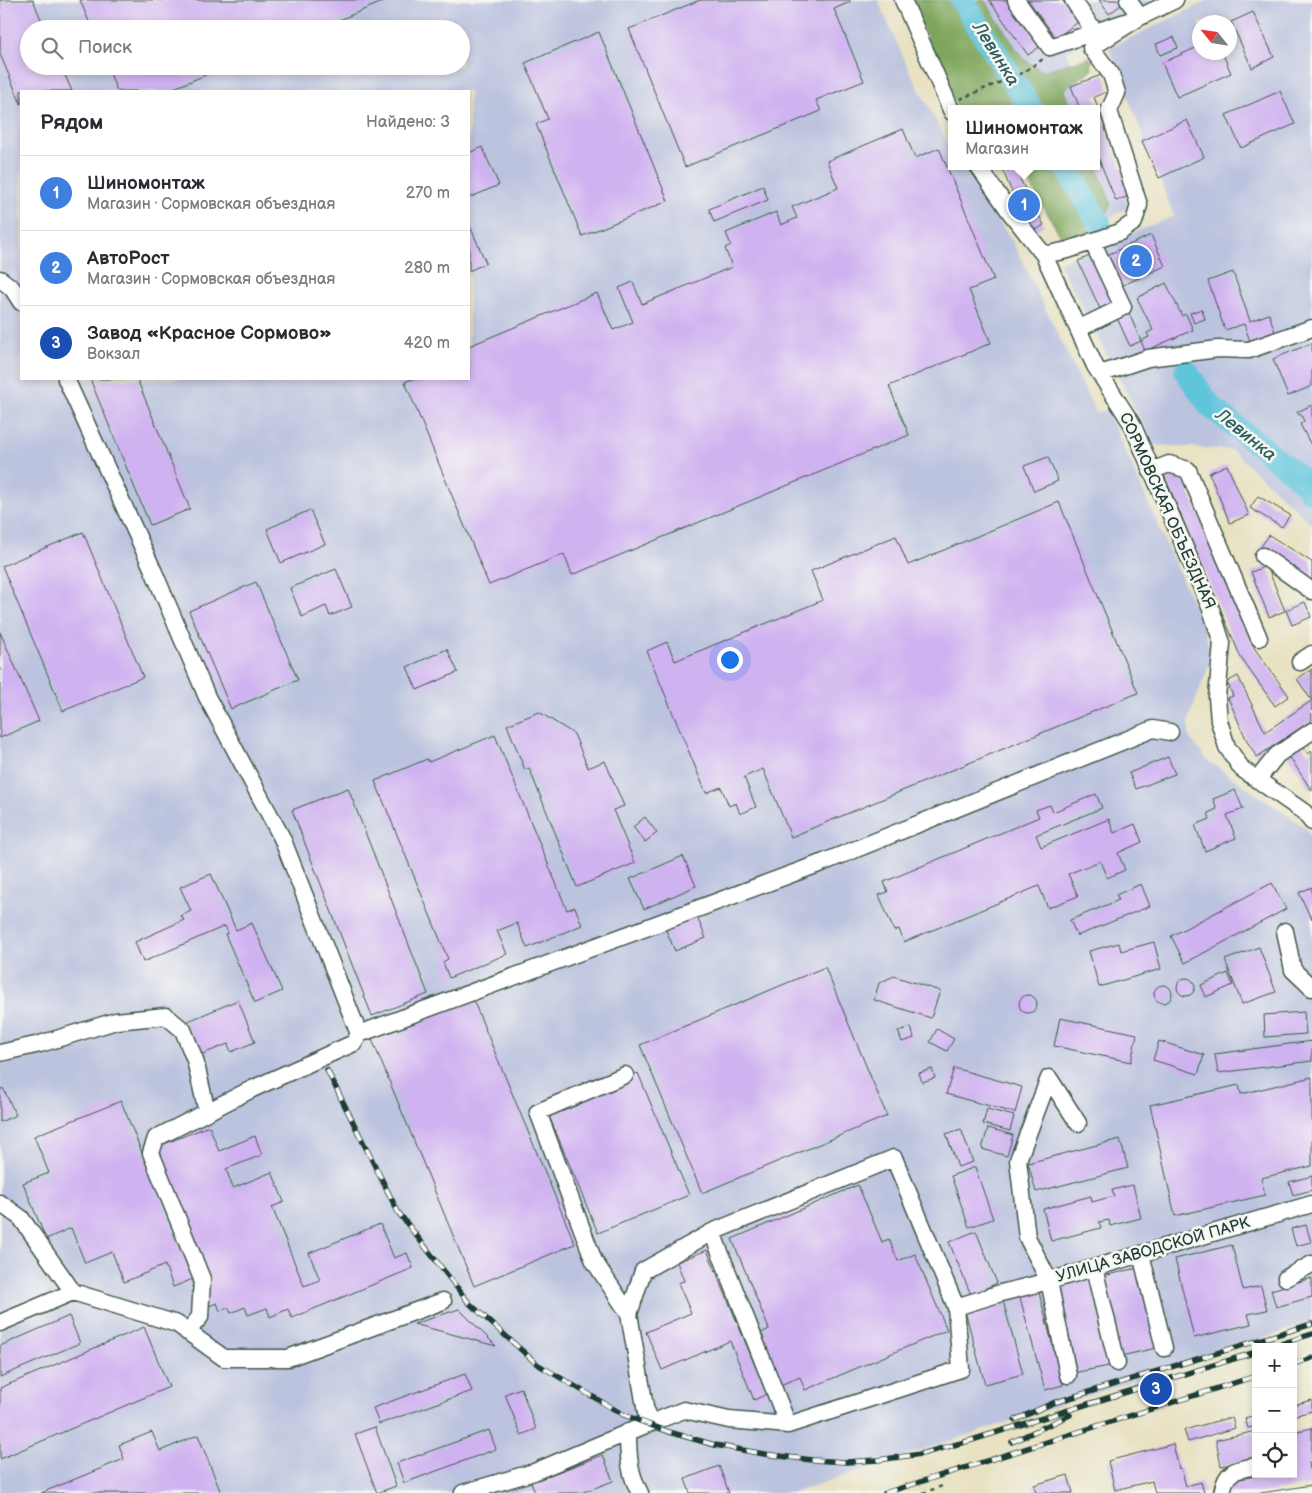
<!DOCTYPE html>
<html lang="ru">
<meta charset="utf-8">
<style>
body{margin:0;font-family:"Balsamiq Sans",sans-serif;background:#f7f7f7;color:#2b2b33}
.controls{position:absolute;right:15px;bottom:15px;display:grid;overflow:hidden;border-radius:0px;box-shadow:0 2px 8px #0003}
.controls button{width:45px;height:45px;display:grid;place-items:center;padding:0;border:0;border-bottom:1px solid #e1e1e2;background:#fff;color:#2b2b33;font:25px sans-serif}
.compass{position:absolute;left:1192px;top:15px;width:45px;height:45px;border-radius:50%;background:#fff;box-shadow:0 2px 8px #0003;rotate:300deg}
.you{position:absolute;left:729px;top:659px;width:18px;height:18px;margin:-12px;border:4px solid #fff;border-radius:50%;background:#1a73e8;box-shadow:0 0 0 8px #1a73e833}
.badge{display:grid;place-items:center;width:32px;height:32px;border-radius:50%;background:#7c3aed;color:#fff;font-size:16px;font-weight:700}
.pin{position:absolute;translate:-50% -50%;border:2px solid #fff;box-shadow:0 1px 5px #0006}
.popup{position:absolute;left:948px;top:105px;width:152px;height:65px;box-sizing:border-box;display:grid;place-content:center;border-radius:0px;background:#fff;filter:drop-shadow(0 1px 4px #0005);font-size:16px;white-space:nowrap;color:#7c7c81}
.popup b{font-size:19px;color:#2b2b33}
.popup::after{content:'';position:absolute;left:50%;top:100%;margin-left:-10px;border:10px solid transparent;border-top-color:#fff}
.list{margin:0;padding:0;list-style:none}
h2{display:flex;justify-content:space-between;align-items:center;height:65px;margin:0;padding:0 20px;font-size:21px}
h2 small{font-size:16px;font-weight:400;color:#7c7c81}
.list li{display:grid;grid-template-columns:32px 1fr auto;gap:15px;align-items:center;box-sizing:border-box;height:75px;padding:0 20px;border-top:1px solid #e1e1e2}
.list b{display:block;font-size:19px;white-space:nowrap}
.list p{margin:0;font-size:16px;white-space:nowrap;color:#7c7c81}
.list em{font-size:16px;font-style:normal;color:#7c7c81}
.icon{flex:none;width:28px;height:28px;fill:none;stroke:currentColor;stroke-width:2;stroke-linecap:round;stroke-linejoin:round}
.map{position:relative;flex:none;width:1312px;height:1493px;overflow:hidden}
.search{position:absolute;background:#fff;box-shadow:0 2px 8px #0003;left:20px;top:20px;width:450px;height:55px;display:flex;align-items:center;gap:12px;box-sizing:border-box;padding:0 18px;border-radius:28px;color:#7c7c81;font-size:19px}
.panel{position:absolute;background:#fff;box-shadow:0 2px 8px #0003;left:20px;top:90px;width:450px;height:290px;border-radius:0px}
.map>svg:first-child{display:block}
</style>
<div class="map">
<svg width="1312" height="1493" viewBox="0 0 1312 1493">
<rect width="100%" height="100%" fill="#f6f6f2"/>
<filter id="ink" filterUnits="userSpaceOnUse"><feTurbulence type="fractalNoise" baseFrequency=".02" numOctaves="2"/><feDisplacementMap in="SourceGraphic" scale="10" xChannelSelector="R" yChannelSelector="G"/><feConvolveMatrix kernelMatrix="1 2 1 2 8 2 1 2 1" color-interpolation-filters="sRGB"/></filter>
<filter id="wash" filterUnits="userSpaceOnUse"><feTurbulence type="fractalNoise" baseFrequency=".0096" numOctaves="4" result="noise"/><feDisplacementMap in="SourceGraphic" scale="20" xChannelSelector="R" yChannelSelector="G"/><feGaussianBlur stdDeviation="1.12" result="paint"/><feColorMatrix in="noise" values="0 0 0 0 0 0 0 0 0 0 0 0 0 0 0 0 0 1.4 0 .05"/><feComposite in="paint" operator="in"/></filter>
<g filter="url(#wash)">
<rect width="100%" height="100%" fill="#e8e2c2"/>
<!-- industrial -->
<path fill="#bcc3de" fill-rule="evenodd" d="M0,0H878L907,66L951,149L952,166H962L1013,242L1096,413L1107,410L1204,629L1212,657L1189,718V737L1207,760L1306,828L1312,839V1322L792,1493H0ZM29,29H461V66H29ZM21,91H469V379H21Z
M971,0H1167L1066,52L1089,109H1038Z
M1209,0H1312V524L1232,450L1154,445L1059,263L1174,216L1109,48ZM1200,22H1230V52H1200Z
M1097,127L1129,208L1106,219L1073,166H1096Z"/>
<!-- forest -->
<path fill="#7fa65c" stroke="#4f7248" d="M911,0H984L1023,59L1042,71L1091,57L1092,70L1064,89L1072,109H958Z
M1020,166H1096L1111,203L1103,223L1086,233L1061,237Z"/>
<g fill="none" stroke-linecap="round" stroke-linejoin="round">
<!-- river -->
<path stroke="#5ec5db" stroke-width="24" d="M962,0L1031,109
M1066,166L1099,223
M1186,371L1210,406L1295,474L1312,492"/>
</g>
<g id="blocks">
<!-- building -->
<path fill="#cfb2f0" d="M0,0H33L45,29H29V66H61L72,91H21V104L0,54Z
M80,0H387L318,29H92Z
M700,0H849L850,2L834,9L864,81L816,100L821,111L685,167L629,29Z
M989,0H1011L1042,45L1028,55Z
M1028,0H1062L1078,22L1056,38Z
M1099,0H1119L1122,4L1109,14Z
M1253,12L1274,57L1252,68L1231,22Z
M599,32L668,201L582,236L536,124L548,119L525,63Z
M1174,37L1178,48L1160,55L1156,44Z
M1200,46V52H1222L1231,73L1177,97L1162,63Z
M107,66H227L167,91H117Z
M1104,74L1109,91L1094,97L1131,195L1116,201L1096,152V109H1080L1071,86Z
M1280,91L1295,124L1241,148L1226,115Z
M1187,120L1204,157L1159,178L1142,141Z
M903,129L915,158L939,148L994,280L969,290L991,343L889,386L909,435L572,575L564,554L489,585L405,382L412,379H469V346L597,293L613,330L633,322L619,288L633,282L642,304L732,267L725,248L731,245L726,233L776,212L781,225L797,218L792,207L838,188L827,161Z
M482,147L499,185L469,198V153Z
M1001,166H1015L1022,183L1044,225L1034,231L1010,188Z
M763,186L768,200L714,222L709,209Z
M470,226L486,263L469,271V227Z
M1151,235L1165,266L1121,286L1107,255Z
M1092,255L1115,305L1101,311L1078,261Z
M1233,272L1250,321L1269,314L1276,335L1251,344L1244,324L1225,330L1208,281Z
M1166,283L1182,316L1186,314L1193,330L1145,351L1141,341L1149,337L1147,333L1153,330L1137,298Z
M1202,309L1205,319L1194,323L1190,313Z
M1128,311L1141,341L1130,346L1116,316Z
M1312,343V386L1288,396L1273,359Z
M90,379H137L190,509L150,525Z
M1312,405V447L1300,424L1304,422L1301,414L1299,415L1297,412Z
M1048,457L1058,481L1034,491L1024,466Z
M1227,465L1249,515L1230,523L1209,473Z
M1179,469L1255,649L1289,696L1275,706L1241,658L1164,475Z
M1258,496L1290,515L1282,527L1250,508Z
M1059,502L1138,693L791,837L763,769L744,777L756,807L740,814L736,803L729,806L721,787L706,793L647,651L667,642L675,661L823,600L811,571L896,536L908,565Z
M310,510L325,544L281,563L267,529Z
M83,532L143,677L63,711L2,566Z
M1269,535L1312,562V581L1260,548Z
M1267,566L1285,611L1269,617L1251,572Z
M336,569L352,607L330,616L326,606L302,617L290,588Z
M256,582L298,680L231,709L189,611Z
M1305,602L1311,617L1292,625L1286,610Z
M0,632L39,721L0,738Z
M447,649L458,672L417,690L407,667Z
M1312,669V701L1297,679Z
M1238,676L1265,732L1311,701L1312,720L1257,757L1248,743L1228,698L1233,696L1227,682Z
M539,712L574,734L588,768L605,761L624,806L613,810L635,863L577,887L529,768L525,770L507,725Z
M495,735L567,910L575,907L582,925L527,948L517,923L497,931L507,954L449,978L443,962L448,959L375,781L427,759L429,762Z
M1301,744L1308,754L1312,751V791L1287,753Z
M1168,757L1175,774L1136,789L1129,773Z
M348,788L428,994L372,1016L292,810Z
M1235,790L1243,809L1227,815L1236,838L1205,851L1195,825L1210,819L1208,813L1217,809L1213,799Z
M1096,794L1102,808L1036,835L1041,847L1109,819L1114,833L1135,824L1142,842L1118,853L1125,870L1107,878L1100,861L1068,874L1078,896L1048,908L1039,886L904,942L899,929L894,931L879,895L888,892L884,882L1039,817L1036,810L1050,805L1053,812Z
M645,817L657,833L645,842L633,827Z
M683,856L696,886L644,909L630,879Z
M211,874L236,930L252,923L282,991L255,1003L225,934L228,933L225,926L143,962L135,942L184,920L181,916L191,911L180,887Z
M1272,883L1286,909L1185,963L1171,936Z
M1141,884L1150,906L1077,936L1070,920L1119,900L1116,895Z
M1312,887V920L1299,893Z
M696,915L706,938L675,951L665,928Z
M1154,942L1161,969L1099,987L1089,951L1119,943L1121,951Z
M1259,947L1276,992L1242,1004L1225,960Z
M825,967L887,1116L702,1193L640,1045Z
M1228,973L1233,985L1206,997L1201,985Z
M894,976L940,991L931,1018L874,1000L879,983Z
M1177 987a9 9 0 1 1 18 0a9 9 0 1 1-18 0Z
M1154 994a9 9 0 1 1 18 0a9 9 0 1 1-18 0Z
M471,995L575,1244L474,1286L371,1037Z
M1019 1004a9 9 0 1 1 18 0a9 9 0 1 1-18 0Z
M238,1000L255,1042L231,1052L228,1044L200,1055L186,1022Z
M1304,1012L1306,1034L1265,1037L1264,1015Z
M1060,1018L1137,1034L1131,1062L1054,1046Z
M911,1027L914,1038L902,1042L898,1031Z
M937,1029L954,1039L947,1051L930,1042Z
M1159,1041L1204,1055L1198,1074L1153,1060Z
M1312,1041V1061L1218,1073L1215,1054Z
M954,1068L1022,1087L1015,1113L946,1094Z
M932,1069L935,1078L922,1082L919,1073Z
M638,1073L689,1195L598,1233L547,1111Z
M1312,1077V1166L1261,1178L1265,1195L1175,1216L1150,1105L1239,1085L1241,1094Z
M3,1088L16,1115L0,1122V1090Z
M121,1101L193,1279L173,1287L165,1265L124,1282L112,1252L85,1263L71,1228L46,1239L23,1183L49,1173L34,1136Z
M987,1109L1014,1116L1010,1131L983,1124Z
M209,1126L219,1151L255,1136L262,1155L226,1169L233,1188L272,1172L284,1202L272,1207L304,1286L320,1280L309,1253L380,1224L394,1258L407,1253L413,1268L292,1318L288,1309L270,1317L267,1308L248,1315L245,1307L231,1313L228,1307L220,1311L217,1303L209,1306L203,1290L210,1287L154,1148Z
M988,1128L1013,1135L1007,1156L982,1149Z
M961,1129L973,1162L958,1167L946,1134Z
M1120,1139L1128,1168L1036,1192L1028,1163Z
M975,1167L993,1219L969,1227L951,1176Z
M1312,1176V1190L1293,1195L1289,1182Z
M858,1185L882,1242L889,1239L898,1261L915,1254L947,1330L805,1390L800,1377L780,1385L759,1334L769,1329L732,1239Z
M1133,1185L1141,1218L1110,1226L1109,1220L1099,1222L1101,1228L1051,1241L1043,1209L1091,1196L1092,1202L1114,1196L1112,1190Z
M1306,1225L1311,1242L1296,1246L1291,1229Z
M976,1231L997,1283L971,1295L949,1242Z
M1232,1245L1243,1290L1261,1286L1267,1310L1248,1314L1251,1324L1194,1338L1175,1259Z
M707,1250L767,1394L754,1400L730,1341L662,1370L646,1332L691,1313L678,1283L684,1281L677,1262Z
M1138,1268L1156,1348L1121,1356L1103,1276Z
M1090,1278L1109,1366L1073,1373L1054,1286Z
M1312,1278V1297L1276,1307L1271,1290Z
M1038,1289L1063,1385L1045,1390L1019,1294Z
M1003,1301L1023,1374L985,1384L965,1311Z
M459,1309L496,1346L414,1324Z
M69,1316L80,1343L0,1377V1346Z
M144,1327L169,1387L0,1459V1388Z
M465,1374L472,1391L379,1424L373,1408Z
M521,1388L536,1429L521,1435L505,1394Z
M1312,1400V1411L1293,1416V1405Z
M1256,1415V1426L1248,1428L1245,1418Z
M1232,1417L1235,1428L1188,1442L1184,1430Z
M375,1427L396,1486L377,1493L355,1434Z
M1312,1428V1462H1309L1312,1485L1261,1493H1228L1227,1481L1268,1474H1293V1432Z
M489,1430L496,1449L404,1483L397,1463Z
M1256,1431V1459L1221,1466L1216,1440Z
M152,1432L160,1451L198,1435L221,1493H41L124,1459L119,1445Z
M1173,1444L1179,1469L1181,1468L1186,1486L1201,1482L1204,1493H1155L1152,1481L1115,1490L1108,1461Z
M603,1455L613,1481L581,1493H535L531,1482Z
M719,1466L729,1493H690L685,1479Z
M1068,1475L1073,1493H1036L1034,1485Z"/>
</g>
</g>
<g filter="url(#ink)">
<use href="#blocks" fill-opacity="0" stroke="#3d5649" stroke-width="1"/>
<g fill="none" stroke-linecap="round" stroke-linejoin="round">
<!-- minor casing -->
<g stroke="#3d5649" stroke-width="19">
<path id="minor" d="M903,0L952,112
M1016,0L1050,47L1140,17L1128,0
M1073,0L1094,31
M978,166L1010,212L1044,255L1095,366L1132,424L1211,609L1222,643L1217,697L1219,721L1227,747L1242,769L1304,812L1312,822
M1044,255L1068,250L1120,232L1134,222L1139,205L1109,111L1117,93L1111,74L1091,48L1140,17L1175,0
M0,279L12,288L21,302
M1078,329L1123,307L1092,241
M1100,374L1148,358L1218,349L1249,350L1312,328
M66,379L153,570L207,697L282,838L359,1034L824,862L1153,729L1170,732
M1151,471L1169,464L1188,470L1259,638
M1263,556L1312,591
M1300,662L1312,654
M1257,780L1277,755L1312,731
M1285,931L1293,970L1312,988
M0,1053L40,1044L116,1021L166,1016L183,1030L195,1060L207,1112
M625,1075L538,1112L594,1261L629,1314
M1078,1123L1049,1078L1018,1160L1027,1237L1049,1281L1312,1204
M0,1203L21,1218L73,1292
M1141,1254L1164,1348
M1094,1268L1117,1363
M1286,1278L1312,1264
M956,1307L961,1369L788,1425L712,1232L894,1158L956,1307L1001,1293L1049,1281L1068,1375
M0,1323L73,1292L177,1324L224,1358H288L443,1301
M187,1332L200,1317L202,1279L151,1153L156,1138L252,1089L354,1043L359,1034
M648,1424L684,1410L729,1420L788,1425
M628,1432C628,1454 629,1474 640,1493
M463,1493L534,1472L648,1424L629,1314L643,1271L712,1232
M1222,1493C1226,1470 1235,1470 1256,1466"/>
</g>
<!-- path -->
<path stroke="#3d5649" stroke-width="2.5" stroke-dasharray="4 4" stroke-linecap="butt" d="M960,99L1022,73L1043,59
M923,1493L945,1485"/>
<!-- minor -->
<use href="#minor" stroke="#fff" stroke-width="16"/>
<!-- rail casing -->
<g stroke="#1f3d34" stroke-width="5.5">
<path id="rail" d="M327,1070L398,1212L469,1303L537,1364L624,1415L669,1432L715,1445L764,1454L812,1460L846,1462L878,1460L921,1454L972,1440L1256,1352
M1271,1347L1312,1334
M1293,1364L1312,1358
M1015,1420L1053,1403L1312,1324
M1012,1442L1070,1415
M885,1493L1256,1376"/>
</g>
<!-- rail -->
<use href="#rail" stroke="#f6f6f2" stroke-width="4" stroke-dasharray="11" stroke-linecap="butt"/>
</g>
</g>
<g text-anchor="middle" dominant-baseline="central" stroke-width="5" stroke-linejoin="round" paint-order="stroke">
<!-- street labels -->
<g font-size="16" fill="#1f3d34" stroke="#f6f6f2">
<text transform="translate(1167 511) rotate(66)">СОРМОВСКАЯ ОБЪЕЗДНАЯ</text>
<text transform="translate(1153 1250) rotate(-16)">УЛИЦА ЗАВОДСКОЙ ПАРК</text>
</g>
<!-- water labels -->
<g font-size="18" font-style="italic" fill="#2f5f5e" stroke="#f6f6f2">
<text transform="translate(996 54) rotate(58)">Левинка</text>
<text transform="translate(1246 435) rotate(39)">Левинка</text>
</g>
</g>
</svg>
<div class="controls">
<button>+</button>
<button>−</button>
<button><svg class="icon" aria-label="locate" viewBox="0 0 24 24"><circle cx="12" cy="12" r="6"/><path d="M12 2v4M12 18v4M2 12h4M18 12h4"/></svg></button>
</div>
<svg class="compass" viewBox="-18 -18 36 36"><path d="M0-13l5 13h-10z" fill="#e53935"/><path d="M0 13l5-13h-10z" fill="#7c7c81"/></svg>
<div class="you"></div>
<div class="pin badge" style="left:1024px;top:205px;background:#3f7fe0">1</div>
<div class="popup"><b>Шиномонтаж</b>Магазин</div>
<div class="pin badge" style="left:1136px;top:261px;background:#3f7fe0">2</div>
<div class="pin badge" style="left:1156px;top:1389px;background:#1a4fb4">3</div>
<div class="search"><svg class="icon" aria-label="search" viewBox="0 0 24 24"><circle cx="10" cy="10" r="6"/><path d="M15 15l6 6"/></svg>Поиск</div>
<section class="panel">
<h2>Рядом<small>Найдено: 3</small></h2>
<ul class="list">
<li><span class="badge" style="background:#3f7fe0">1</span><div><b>Шиномонтаж</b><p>Магазин · Сормовская объездная</p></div><em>270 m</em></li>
<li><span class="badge" style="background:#3f7fe0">2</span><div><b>АвтоРост</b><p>Магазин · Сормовская объездная</p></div><em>280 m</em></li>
<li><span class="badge" style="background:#1a4fb4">3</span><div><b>Завод «Красное Сормово»</b><p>Вокзал</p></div><em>420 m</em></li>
</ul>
</section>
</div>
